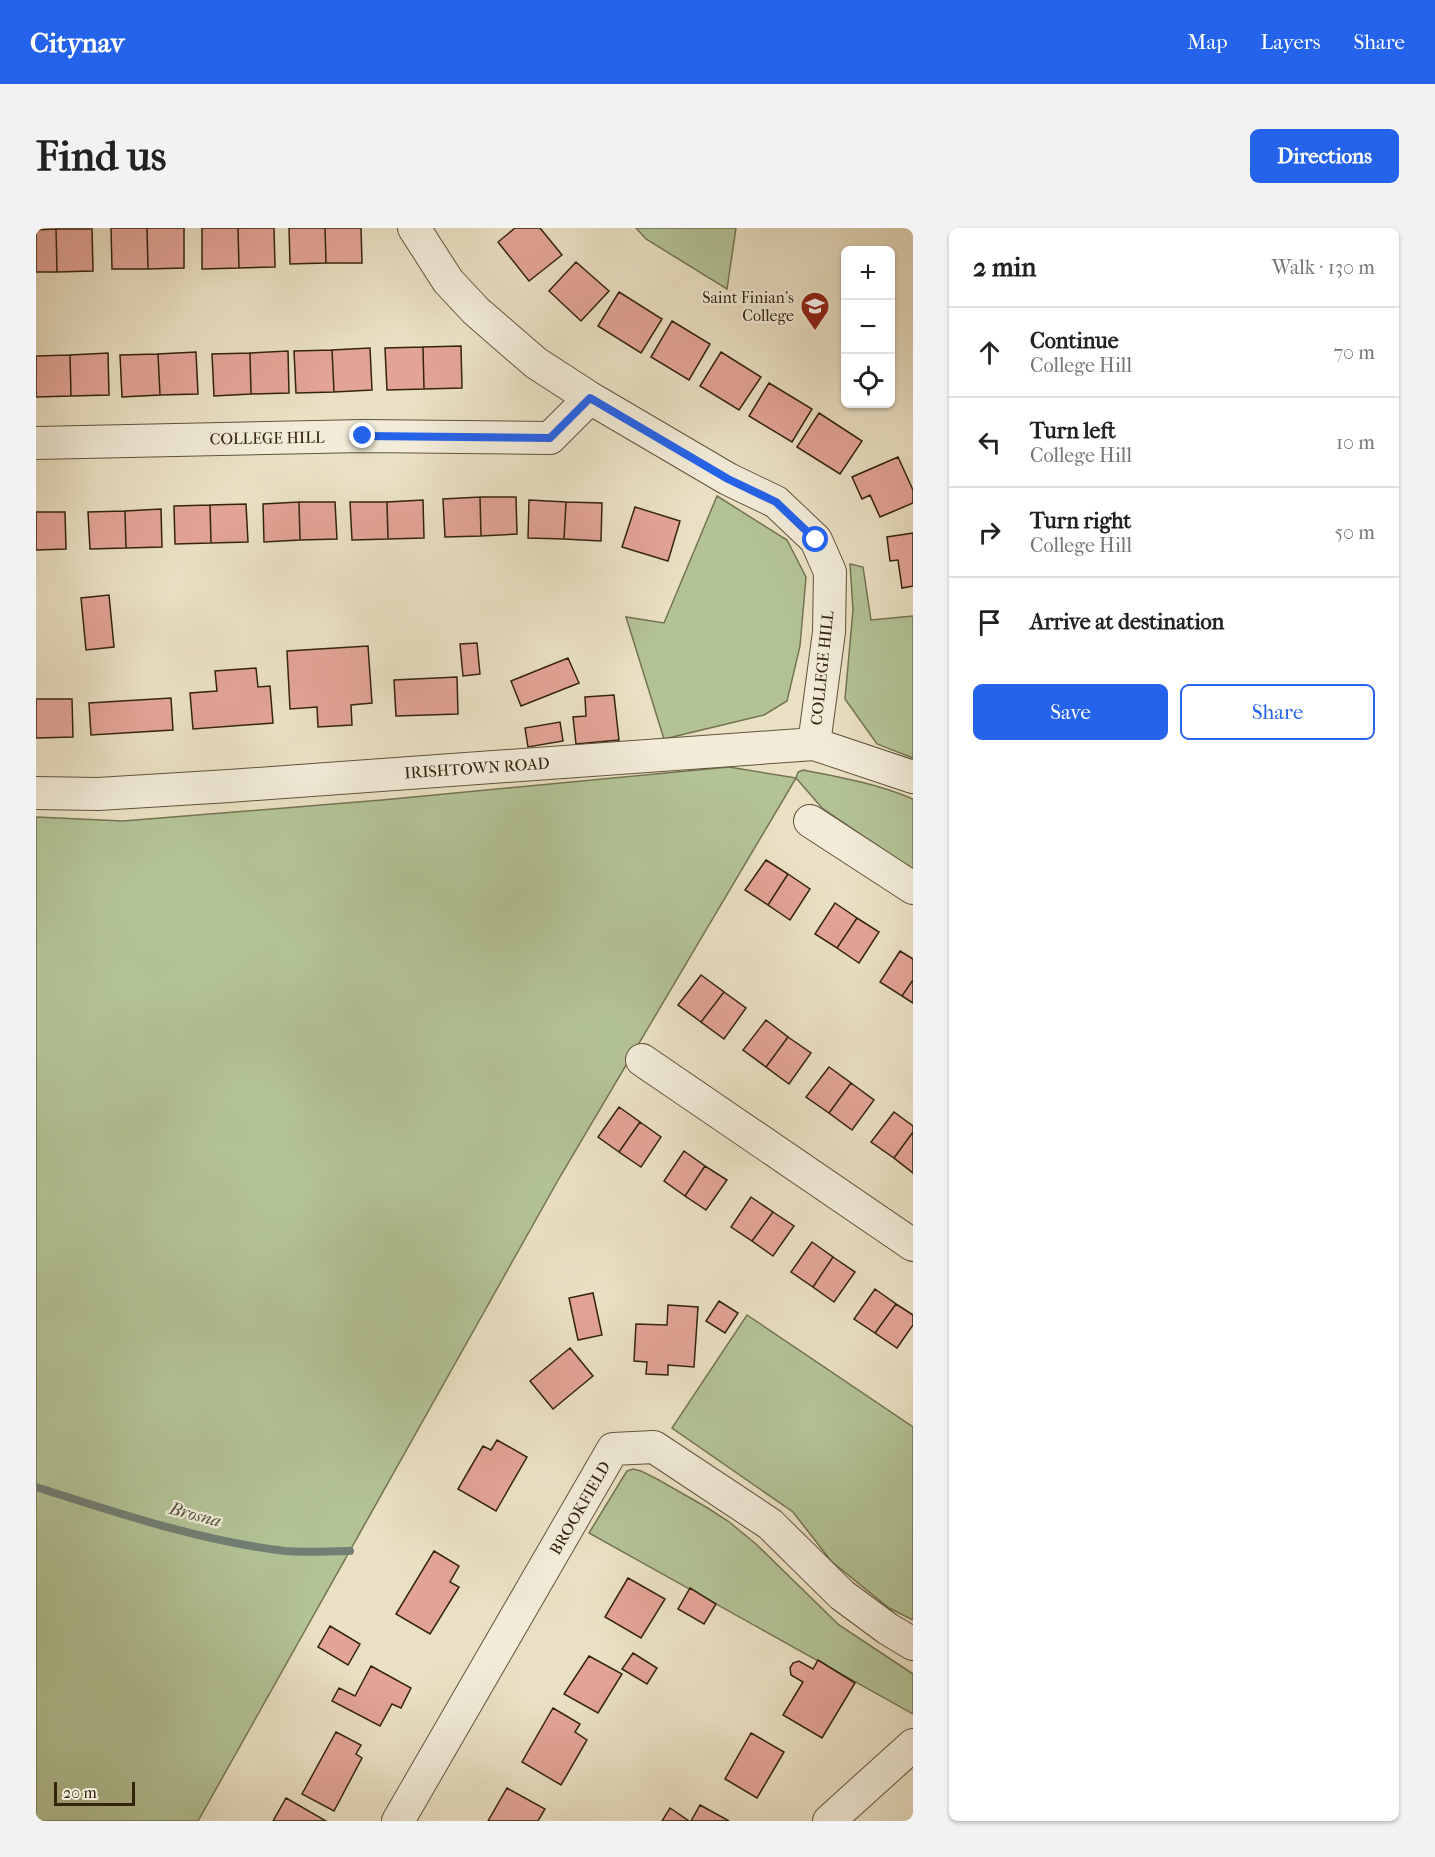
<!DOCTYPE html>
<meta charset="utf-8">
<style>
body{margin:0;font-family:"IM FELL French Canon",serif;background:#f2f2f2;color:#222}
.controls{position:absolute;right:18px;top:18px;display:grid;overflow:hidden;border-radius:9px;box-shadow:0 2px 4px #0004}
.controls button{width:54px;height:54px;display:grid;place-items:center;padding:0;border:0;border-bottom:2px solid #e0e0e0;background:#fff;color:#222;font:30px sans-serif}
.scale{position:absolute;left:18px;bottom:15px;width:81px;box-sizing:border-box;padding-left:6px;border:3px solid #34240e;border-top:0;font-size:16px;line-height:21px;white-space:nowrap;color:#34240e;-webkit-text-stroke:4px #f1ebd8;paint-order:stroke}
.stop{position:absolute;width:18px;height:18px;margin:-14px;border:4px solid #2563eb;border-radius:50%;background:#fff}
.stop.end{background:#2563eb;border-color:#fff;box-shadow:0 2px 6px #0008}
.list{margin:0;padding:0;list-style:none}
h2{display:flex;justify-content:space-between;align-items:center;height:78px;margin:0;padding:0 24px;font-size:26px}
h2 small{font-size:20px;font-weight:400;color:#767676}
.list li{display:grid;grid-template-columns:39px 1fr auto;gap:18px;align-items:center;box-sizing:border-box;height:90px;padding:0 24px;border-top:2px solid #e0e0e0}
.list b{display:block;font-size:22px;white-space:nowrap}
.list p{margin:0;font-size:20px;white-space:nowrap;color:#767676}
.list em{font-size:20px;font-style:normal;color:#767676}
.actions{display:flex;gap:12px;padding:18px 24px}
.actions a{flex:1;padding:14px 0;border:2px solid #2563eb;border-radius:9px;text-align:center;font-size:21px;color:#2563eb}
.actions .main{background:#2563eb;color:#fff}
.icon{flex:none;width:33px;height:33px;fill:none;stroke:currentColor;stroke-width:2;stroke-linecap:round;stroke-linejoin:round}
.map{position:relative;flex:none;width:877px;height:1593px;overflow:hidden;border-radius:9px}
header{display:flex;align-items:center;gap:36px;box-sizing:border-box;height:84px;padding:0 30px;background:#2563eb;color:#fff}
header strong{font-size:28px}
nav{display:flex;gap:33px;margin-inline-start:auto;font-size:21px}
.intro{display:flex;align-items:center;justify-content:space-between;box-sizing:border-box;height:144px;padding:0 36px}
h1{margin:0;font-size:42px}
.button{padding:15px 27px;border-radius:9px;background:#2563eb;color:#fff;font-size:21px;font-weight:700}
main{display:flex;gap:36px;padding:0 36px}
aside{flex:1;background:#fff;border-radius:9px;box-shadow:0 2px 4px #0004}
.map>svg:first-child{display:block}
</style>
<header>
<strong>Citynav</strong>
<nav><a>Map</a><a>Layers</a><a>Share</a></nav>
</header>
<div class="intro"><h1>Find us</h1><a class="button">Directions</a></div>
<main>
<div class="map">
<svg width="877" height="1593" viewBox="0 0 877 1593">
<rect width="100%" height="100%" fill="#eae0c3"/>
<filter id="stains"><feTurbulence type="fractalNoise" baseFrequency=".00333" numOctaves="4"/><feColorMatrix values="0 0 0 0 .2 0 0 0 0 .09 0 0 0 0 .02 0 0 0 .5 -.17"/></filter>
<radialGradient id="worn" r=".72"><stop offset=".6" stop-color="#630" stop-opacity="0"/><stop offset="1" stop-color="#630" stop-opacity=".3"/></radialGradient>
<!-- green -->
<path fill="#b3c396" stroke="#747452" stroke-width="1.5" d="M600,0H700L691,61L610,11Z
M681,268L751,312L770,349L764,418L751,473L728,487L628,511L590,389L628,395Z
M814,336L827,339L835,392L877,388V530L841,516L809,471L817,382Z
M693,539L760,550L762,544L767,542C804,549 842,556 877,571V642L786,580L760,550L525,947L162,1593H0V589L87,593L346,572Z
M711,1087L877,1199V1392L853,1380L795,1333L757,1284L636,1200Z
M597,1241L605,1243L621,1251L670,1279L692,1293L720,1316L803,1397L877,1446V1486L553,1305L586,1251L591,1243Z"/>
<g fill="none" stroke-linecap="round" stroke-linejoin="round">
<!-- stream -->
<path stroke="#717f75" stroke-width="8" d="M0,1259C82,1285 164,1313 249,1323C270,1325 293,1323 314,1323"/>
</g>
<!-- building -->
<path fill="#e3a496" stroke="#34240e" stroke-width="1.5" d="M75,0H111L112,41H76Z
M111,0H148V40L112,41Z
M166,0H202L203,40L166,41Z
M202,0H238L239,39L203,40Z
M253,0H289L290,35L254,36Z
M289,0H325L326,35H290Z
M479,0H504L526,27L493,53L462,14Z
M20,1H56L57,43L21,44Z
M20,1L21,44H0V2Z
M540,34L573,63L545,93L513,63Z
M583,64L626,91L605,125L562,98Z
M636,93L674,116L653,152L615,129Z
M425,118L426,160L388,161L387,119Z
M387,119L388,161L351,162L349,120Z
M334,120L336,162L298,164L296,122Z
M296,122L298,164L260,165L258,123Z
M252,123L253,165L215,166L214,125Z
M160,124L162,166L124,167L122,126Z
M685,124L725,149L703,182L664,158Z
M72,125L73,167L35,168L34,127Z
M214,125L215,166L178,168L176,126Z
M122,126L124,167L86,169L84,127Z
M34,127L35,168L0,169V128Z
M733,155L776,181L756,214L713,188Z
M783,185L826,213L804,246L761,219Z
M862,229L877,262V275L844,289L834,267L826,271L816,249Z
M444,269L445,308L409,309L407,271Z
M444,269H480L481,306L445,308Z
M387,272L388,310L352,311L351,274Z
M493,272L530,274L528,311L492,310Z
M263,274L264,312L228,314L227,276Z
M263,274H299L301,311L264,312Z
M314,274H351L352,311L316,312Z
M530,274L566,275L565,313L528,311Z
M210,276L212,314L175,315L174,277Z
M174,277L175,315L139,316L138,278Z
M599,279L644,293L632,333L586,319Z
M125,281L126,319L90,320L89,283Z
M89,283L90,320L54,321L52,284Z
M0,284H29L30,321L0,322Z
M877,305V358L866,360L862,332L854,333L851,309Z
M73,367L78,419L50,422L45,370Z
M441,415L444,446L427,448L424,416Z
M332,418L336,475L315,477L316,497L282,499L281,479L254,481L251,423Z
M532,430L543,455L485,478L475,453Z
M220,440L222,459L234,458L237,495L157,501L154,465L181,463L179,443Z
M421,449L422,486L360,488L358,452Z
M578,467L583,512L540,516L537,489L550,488L549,469Z
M135,470L137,502L55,507L53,475Z
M0,471H36L37,509L0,510Z
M524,494L527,513L492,519L489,500Z
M730,632L752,646L732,677L709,662Z
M752,646L774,661L754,692L732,677Z
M799,675L821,690L801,720L779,706Z
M821,690L843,704L823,735L801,720Z
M864,723L877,731V752L866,768L844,754Z
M665,747L688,764L665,794L642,777Z
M877,752V775L866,768Z
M688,764L710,780L688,811L665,794Z
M730,792L752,809L730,839L707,822Z
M752,809L775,825L753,856L730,839Z
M793,839L815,855L793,885L770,869Z
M815,855L838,872L816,902L793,885Z
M583,879L604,894L583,924L562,909Z
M858,884L877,898V904L858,930L835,914Z
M604,894L625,909L605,939L583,924Z
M877,904V945L858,930Z
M648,923L669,938L649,968L628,953Z
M669,938L691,952L670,982L649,968Z
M715,969L737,984L716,1013L695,999Z
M737,984L758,998L737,1028L716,1013Z
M776,1014L797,1029L777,1059L755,1044Z
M797,1029L819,1044L798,1074L777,1059Z
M839,1061L860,1076L839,1105L818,1091Z
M557,1065L566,1107L542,1112L533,1070Z
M683,1073L702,1085L689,1105L670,1093Z
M860,1076L877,1087V1097L861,1120L839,1105Z
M632,1077L662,1079L658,1139L632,1137V1147L610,1146L611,1134L598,1133L600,1096L631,1097Z
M534,1120L557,1148L517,1181L494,1153Z
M461,1212L491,1229L460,1283L422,1261L447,1218L455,1222Z
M398,1323L423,1338L414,1354L423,1359L394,1406L360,1386Z
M592,1350L629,1371L605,1410L569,1389Z
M654,1360L680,1376L668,1396L642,1381Z
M294,1398L324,1416L312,1437L282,1419Z
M597,1425L621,1440L611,1456L586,1441Z
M553,1428L586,1446L562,1485L528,1466Z
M782,1432L819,1455L786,1510L747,1487L767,1454L755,1447L754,1440L757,1435L763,1433L777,1441Z
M335,1438L375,1460L365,1480L356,1476L344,1498L296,1473L303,1460L319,1468Z
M517,1480L544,1496L539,1504L551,1512L525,1557L486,1534Z
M300,1504L325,1517L320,1526L326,1530L298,1583L266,1566Z
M715,1505L748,1524L721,1570L689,1551Z
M471,1560L509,1581L502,1593H452Z
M250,1570L290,1593H237Z
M664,1577L693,1593H655Z
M634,1580L653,1593H626Z"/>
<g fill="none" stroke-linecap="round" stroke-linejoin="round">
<!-- minor casing -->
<g stroke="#62533b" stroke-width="34">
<path id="minor" d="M378,0L412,53L440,83L500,135L554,170L692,251L740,274L780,312L794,344L793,404L778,516
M0,215L327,208L514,210L554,170
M0,565L62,566L193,558L778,516L877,549
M774,593L877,660
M606,832L877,1017
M362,1593L577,1221L618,1219L734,1296L806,1367L852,1401L877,1416
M793,1593L877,1517"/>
</g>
<!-- minor -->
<use href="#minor" stroke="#f1ebd8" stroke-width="32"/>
</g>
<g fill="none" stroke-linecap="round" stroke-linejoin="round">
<!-- route -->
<path stroke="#2563eb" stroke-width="8" d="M327,208L514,210L554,170L692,251L740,274L780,312"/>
</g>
<!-- icons -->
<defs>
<g id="school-pin" transform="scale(1.5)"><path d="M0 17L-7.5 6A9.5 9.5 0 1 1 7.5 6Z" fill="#8f2418" stroke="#f1ebd8"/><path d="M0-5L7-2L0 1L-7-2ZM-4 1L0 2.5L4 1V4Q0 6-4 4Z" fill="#fff"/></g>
</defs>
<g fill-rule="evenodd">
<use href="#school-pin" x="779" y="78"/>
</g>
<g text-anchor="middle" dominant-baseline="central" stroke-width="4.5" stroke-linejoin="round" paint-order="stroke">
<!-- poi labels -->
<g font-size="16" fill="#34240e" stroke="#f1ebd8" text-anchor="end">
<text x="758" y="69">Saint Finian's<tspan x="758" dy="18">College</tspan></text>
</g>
<!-- street labels -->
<g font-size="16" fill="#34240e" stroke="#f1ebd8">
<text transform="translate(231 210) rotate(-1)">COLLEGE HILL</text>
<text transform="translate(786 440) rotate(-84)">COLLEGE HILL</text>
<text transform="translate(441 540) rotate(-4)">IRISHTOWN ROAD</text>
<text transform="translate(544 1280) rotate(-60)">BROOKFIELD</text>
</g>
<!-- water labels -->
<g font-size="18" font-style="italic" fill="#535142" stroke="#f1ebd8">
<text transform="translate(159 1287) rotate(15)">Brosna</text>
</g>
</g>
<rect width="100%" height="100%" filter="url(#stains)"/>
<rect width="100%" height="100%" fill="url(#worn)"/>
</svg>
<div class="controls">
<button>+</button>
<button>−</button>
<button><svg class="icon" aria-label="locate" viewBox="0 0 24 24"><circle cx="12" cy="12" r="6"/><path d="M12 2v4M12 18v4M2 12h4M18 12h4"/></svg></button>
</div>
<div class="scale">20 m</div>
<div class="stop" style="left:780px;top:312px"></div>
<div class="stop end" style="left:327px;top:208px"></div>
</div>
<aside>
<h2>2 min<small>Walk · 130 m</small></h2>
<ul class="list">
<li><svg class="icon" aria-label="ahead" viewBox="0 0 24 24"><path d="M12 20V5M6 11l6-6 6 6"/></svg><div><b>Continue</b><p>College Hill</p></div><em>70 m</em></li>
<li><svg class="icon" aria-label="left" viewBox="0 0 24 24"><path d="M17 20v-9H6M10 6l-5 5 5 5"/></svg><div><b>Turn left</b><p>College Hill</p></div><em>10 m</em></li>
<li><svg class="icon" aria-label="right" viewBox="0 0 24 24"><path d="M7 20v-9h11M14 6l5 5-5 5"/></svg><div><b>Turn right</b><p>College Hill</p></div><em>50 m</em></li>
<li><svg class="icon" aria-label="arrive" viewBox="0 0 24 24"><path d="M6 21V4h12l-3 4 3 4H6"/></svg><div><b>Arrive at destination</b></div></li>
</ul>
<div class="actions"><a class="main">Save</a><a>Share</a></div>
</aside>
</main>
